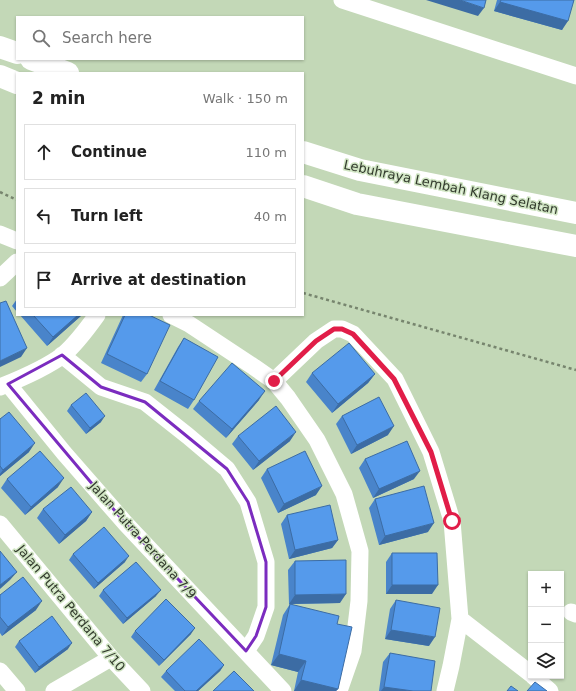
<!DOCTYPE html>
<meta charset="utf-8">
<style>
body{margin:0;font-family:"DejaVu Sans",sans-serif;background:#f6f6f6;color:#222}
.controls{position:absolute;right:12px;bottom:12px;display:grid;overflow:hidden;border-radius:0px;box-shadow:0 1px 3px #0004}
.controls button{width:36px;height:36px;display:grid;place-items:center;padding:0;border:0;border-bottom:1px solid #e0e0e0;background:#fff;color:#222;font:20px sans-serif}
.stop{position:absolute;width:12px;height:12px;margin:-9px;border:3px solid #e11d48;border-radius:50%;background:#fff}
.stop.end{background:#e11d48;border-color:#fff;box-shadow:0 1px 4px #0008}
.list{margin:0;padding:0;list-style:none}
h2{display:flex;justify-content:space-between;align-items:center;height:52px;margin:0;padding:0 16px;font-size:17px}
h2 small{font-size:13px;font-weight:400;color:#767676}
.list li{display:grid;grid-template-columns:26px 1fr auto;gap:12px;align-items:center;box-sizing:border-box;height:56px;margin:0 8px 8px;padding:0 8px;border:1px solid #e0e0e0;border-radius:0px}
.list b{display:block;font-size:15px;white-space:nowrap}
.list em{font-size:13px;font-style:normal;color:#767676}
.icon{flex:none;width:22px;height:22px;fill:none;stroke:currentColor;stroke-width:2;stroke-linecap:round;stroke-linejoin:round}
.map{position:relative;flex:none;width:576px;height:691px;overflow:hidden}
.search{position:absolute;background:#fff;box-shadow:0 1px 3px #0004;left:16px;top:16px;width:288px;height:44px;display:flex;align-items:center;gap:10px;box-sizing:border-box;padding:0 14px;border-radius:0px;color:#767676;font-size:15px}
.panel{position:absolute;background:#fff;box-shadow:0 1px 3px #0004;left:16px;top:72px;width:288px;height:244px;border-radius:0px}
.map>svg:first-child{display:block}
</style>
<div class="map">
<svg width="576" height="691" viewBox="0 0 576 691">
<rect width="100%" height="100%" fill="#c3d8b7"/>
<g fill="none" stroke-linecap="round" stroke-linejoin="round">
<!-- path -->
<path stroke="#77856e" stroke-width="2.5" stroke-dasharray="3 3" stroke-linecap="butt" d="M0,192L17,200
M303,293L576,370"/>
<!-- minor -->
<path stroke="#fff" stroke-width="17" d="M342,0L576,76
M0,234L17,241
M0,278L17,262
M171,315L189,324L254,367L274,381L288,398L317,440L344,494L360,551L359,601L353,651L339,691
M62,355L101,387L145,402L188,436L227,469L248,502L266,562V607L256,636L246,651
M274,381L316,341L334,329H342L353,334L395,379L431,452L452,521L460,619L451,666L445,691
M8,384L64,453L126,524L283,691
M0,387C20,379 46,368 63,355C76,344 87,329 97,315
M0,524L111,658L142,691
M571,612L576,614
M460,619L531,674
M0,671L17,691
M533,676L550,691
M54,691L111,658"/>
<!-- highway -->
<path stroke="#fff" stroke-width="22" d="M0,47L17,53
M31,59L68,73
M0,76L17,83
M303,152L360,170L576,213
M303,186L357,204L576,246"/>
</g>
<!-- wall -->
<path fill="#4984ca" d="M497,0H574L562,30L494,11Z
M17,299V312L12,306Z
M20,315H82L47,346Z
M123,315H149L147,374L141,382L101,363Z
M184,338L194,400L188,409L154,390L178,347Z
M312,373L375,374L368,383L332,413L306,382Z
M259,400L226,438L193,409L199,401Z
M71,405L101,422L86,434L67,411Z
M342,416L388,435L351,454L336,424Z
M0,419L29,452L0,476Z
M238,436L290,441L253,470L232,444Z
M365,459L414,479L373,498L359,468Z
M267,469L316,495L278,513L261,478Z
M7,479L58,487L25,515L1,488Z
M375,499L428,532L379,545L369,508Z
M43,509L92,512L86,521L59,544L37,518Z
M287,515L338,540L332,548L289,559L281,524Z
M392,553L432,594H386V562Z
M73,554L125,562L94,589L69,560Z
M295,561L340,603L289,604L288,570Z
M103,590L156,596L123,624L99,596Z
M0,595L36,610L2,636L0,633Z
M396,600L429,646L385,639L390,609Z
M290,604L337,624L338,689L336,691H294L298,672L271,665L283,615Z
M135,631L191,634L159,666L131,637Z
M19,641L68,649L35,673L15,647Z
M390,653L431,691H379L383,662Z
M224,665L220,671L198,691H175L161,677L166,671Z"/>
<!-- shaded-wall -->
<path fill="#3c6ca4" d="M426,0H460L484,8L478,16Z
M500,2L568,21L562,30L494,11Z
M78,315H82L47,346L53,337Z
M27,348L21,357L0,367V361Z
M375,374L368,383L332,413L338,404Z
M265,391L259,400L226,438L232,429Z
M105,416L101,422L86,434L90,428Z
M394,426L388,435L351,454L357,445Z
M296,432L290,441L253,470L259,461Z
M35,443L29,452L0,476V474L3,470Z
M420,471L414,479L373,498L379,489Z
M64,478L58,487L25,515L31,507Z
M322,486L316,495L278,513L284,504Z
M92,512L86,521L59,544L65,535Z
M434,523L428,532L379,545L385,536Z
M338,540L332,548L289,559L295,550Z
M129,556L125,562L94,589L98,583Z
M17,572L10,580L0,589V585Z
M392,585H438L432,594H386Z
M161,590L156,596L123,624L127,618Z
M346,594L340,603L289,604L295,595Z
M42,601L36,610L2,636L8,627Z
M195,628L191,634L159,666L164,660Z
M391,630L435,637L429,646L385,639Z
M72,643L68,649L35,673L39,667Z
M279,654L306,661L298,672L271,665Z
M224,665L220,671L198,691H196Z
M301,680L338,689L336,691H294Z
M384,687L413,691H381Z"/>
<!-- building -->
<path fill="#559aeb" stroke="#3c6ca4" d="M460,0H486L484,8Z
M501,0H574L568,21L500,2Z
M6,301L27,348L0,361V303Z
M33,315H78L53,337Z
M125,315H149L170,325L147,374L107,354Z
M184,338L218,357L194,400L160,381Z
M349,343L375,374L338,404L312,373Z
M232,363L265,391L232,429L199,401Z
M86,393L105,416L90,428L71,405Z
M379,397L394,426L357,445L342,416Z
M276,406L296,432L259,461L238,436Z
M9,412L35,443L3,470L0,466V419Z
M407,441L420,471L379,489L365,459Z
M40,451L64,478L31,507L7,479Z
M305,451L322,486L284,504L267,469Z
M424,486L434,523L385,536L375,499Z
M71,487L92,512L65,535L43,509Z
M330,505L338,540L295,550L287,515Z
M104,527L129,556L98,583L73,554Z
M0,551L17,572L0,585Z
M392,553H437L438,585H392Z
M346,560V594L295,595V561Z
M136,562L161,590L127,618L103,590Z
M23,577L42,601L8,627L0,617V595Z
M166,599L195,628L164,660L135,631Z
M396,600L440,608L435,637L391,630Z
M290,604L339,616L337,624L352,627L338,689L301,680L306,661L279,654Z
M52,616L72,643L39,667L19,641Z
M199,639L224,665L196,691H185L166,671Z
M390,653L435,661L431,691H413L384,687Z
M234,671L254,691H213Z
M535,682L547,691H527Z
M511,686L518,691H507Z"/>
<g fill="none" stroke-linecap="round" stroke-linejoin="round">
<!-- route -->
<path stroke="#e11d48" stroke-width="5" d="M274,381L316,341L334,329H342L353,334L394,379L431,452L452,521"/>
</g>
<!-- marked area -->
<path fill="none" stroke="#7b2cbf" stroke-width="3" stroke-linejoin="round" d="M62,355L101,387L145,402L227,469L248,502L266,562V607L256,636L246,651L126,524L8,384Z"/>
<g text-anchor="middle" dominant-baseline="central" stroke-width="3" stroke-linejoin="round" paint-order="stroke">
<!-- street labels -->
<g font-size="13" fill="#323a2d" stroke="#d0e5c3">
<text transform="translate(451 187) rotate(12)">Lebuhraya Lembah Klang Selatan</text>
<text transform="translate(143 540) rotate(48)">Jalan Putra Perdana 7/9</text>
<text transform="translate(71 608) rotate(50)">Jalan Putra Perdana 7/10</text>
</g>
</g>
</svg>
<div class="controls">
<button>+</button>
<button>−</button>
<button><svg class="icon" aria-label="layers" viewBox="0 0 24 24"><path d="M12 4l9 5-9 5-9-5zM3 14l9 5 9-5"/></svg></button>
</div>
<div class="stop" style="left:452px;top:521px"></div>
<div class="stop end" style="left:274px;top:381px"></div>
<div class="search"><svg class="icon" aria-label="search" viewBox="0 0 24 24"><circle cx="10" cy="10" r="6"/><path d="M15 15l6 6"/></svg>Search here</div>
<section class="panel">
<h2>2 min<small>Walk · 150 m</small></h2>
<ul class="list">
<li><svg class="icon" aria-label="ahead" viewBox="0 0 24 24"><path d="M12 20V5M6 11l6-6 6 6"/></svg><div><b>Continue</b></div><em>110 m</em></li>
<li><svg class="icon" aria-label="left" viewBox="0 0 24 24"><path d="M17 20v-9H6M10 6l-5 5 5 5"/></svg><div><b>Turn left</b></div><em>40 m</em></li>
<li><svg class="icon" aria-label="arrive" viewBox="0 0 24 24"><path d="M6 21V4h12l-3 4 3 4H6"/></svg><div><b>Arrive at destination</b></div></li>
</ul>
</section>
</div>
